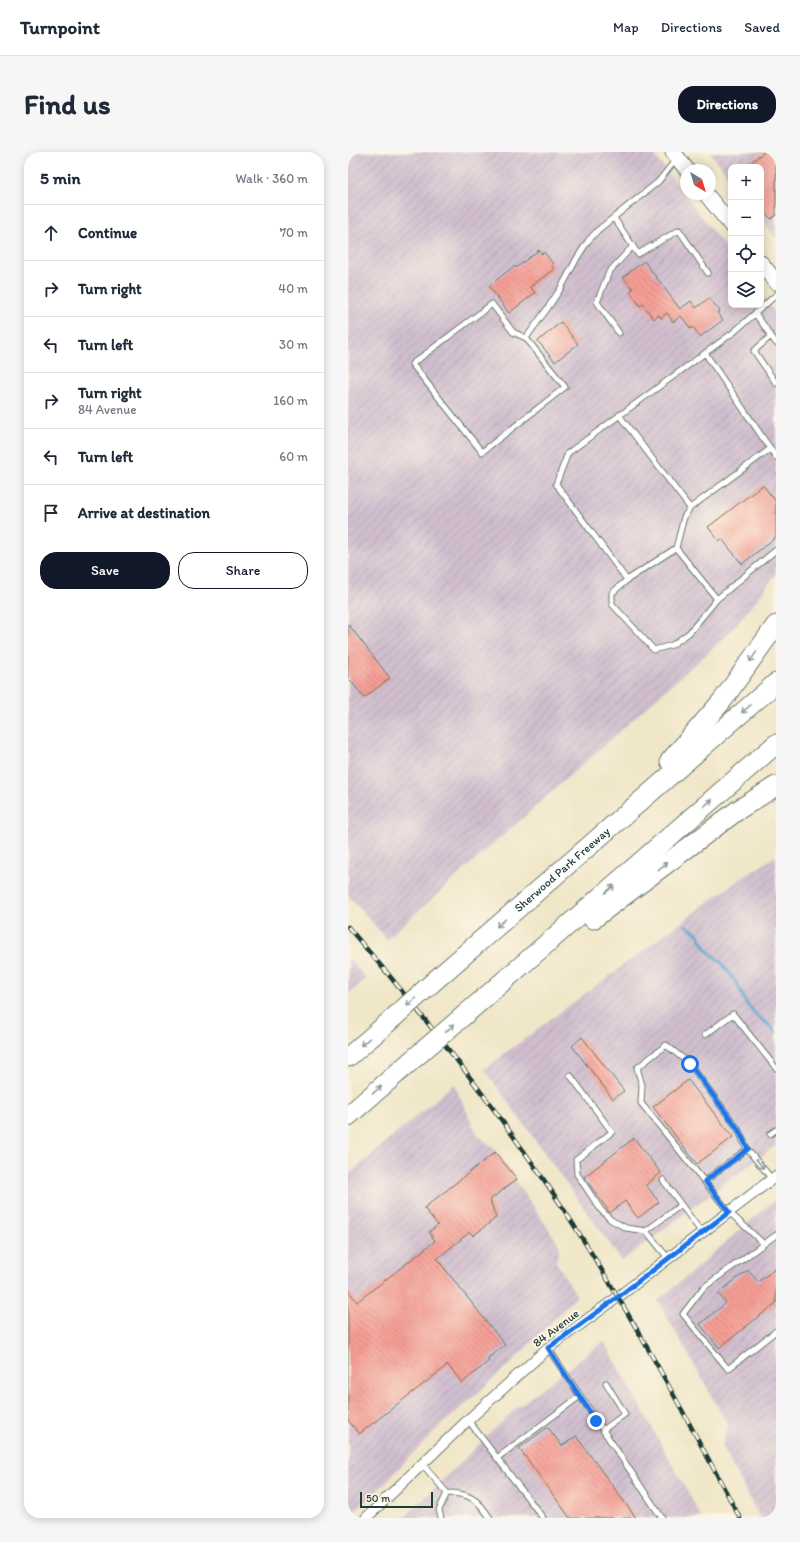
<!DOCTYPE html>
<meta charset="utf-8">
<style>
body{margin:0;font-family:Itim,sans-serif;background:#f6f6f7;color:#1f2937}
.controls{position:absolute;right:12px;top:12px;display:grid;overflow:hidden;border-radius:8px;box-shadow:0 2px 10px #0003}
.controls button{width:36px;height:36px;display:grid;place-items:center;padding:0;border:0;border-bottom:1px solid #e0e1e3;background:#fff;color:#1f2937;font:20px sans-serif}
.compass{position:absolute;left:332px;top:12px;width:36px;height:36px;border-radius:50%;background:#fff;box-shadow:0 2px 10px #0003;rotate:142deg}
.scale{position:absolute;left:12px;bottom:10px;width:73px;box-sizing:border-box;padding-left:4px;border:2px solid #1f3d34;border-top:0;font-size:11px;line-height:14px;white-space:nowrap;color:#1f3d34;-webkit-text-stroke:3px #fcf5e5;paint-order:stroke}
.stop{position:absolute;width:12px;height:12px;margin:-9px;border:3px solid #1a73e8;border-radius:50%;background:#fff}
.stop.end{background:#1a73e8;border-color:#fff;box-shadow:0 1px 4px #0008}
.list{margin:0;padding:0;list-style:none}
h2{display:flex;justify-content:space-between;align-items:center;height:52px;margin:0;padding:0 16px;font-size:17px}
h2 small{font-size:13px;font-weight:400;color:#747a83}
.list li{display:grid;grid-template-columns:26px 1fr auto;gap:12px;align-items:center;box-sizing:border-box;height:56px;padding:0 16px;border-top:1px solid #e0e1e3}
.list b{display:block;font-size:15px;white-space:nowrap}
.list p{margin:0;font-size:13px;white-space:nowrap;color:#747a83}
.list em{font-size:13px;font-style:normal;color:#747a83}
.actions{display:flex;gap:8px;padding:12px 16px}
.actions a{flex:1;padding:9px 0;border:1px solid #111827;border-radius:16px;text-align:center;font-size:14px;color:#111827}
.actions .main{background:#111827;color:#fff}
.icon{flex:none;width:22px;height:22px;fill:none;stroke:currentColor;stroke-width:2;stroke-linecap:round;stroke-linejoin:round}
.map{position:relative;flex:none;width:428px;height:1366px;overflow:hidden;border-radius:16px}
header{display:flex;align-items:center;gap:24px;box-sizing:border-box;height:56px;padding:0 20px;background:#fff;border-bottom:1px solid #e0e1e3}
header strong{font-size:19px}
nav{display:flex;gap:22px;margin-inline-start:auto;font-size:14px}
.intro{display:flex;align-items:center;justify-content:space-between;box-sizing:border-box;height:96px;padding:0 24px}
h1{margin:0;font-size:28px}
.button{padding:10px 18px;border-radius:16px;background:#111827;color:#fff;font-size:14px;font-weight:700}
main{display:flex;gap:24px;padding:0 24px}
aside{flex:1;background:#fff;border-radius:16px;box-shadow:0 2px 10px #0003}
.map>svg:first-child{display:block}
</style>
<header>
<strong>Turnpoint</strong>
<nav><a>Map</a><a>Directions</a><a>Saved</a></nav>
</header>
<div class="intro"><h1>Find us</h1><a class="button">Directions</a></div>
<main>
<aside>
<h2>5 min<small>Walk · 360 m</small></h2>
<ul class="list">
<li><svg class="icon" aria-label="ahead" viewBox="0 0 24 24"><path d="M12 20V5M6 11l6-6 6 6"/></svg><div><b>Continue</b></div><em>70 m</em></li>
<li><svg class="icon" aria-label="right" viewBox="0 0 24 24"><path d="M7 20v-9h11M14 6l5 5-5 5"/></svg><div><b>Turn right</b></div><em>40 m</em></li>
<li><svg class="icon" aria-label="left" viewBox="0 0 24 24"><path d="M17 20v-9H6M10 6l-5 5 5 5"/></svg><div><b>Turn left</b></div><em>30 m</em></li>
<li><svg class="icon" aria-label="right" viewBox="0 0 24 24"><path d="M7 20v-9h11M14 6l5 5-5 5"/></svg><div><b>Turn right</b><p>84 Avenue</p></div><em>160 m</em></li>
<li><svg class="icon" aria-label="left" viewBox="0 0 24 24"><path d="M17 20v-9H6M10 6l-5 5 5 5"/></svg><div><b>Turn left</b></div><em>60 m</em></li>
<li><svg class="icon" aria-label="arrive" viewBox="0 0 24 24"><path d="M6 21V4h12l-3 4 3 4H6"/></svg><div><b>Arrive at destination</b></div></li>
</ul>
<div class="actions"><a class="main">Save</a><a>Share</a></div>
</aside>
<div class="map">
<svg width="428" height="1366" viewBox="0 0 428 1366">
<defs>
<pattern id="industrial-furrows" width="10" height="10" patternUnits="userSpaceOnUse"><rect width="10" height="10" fill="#cfbdce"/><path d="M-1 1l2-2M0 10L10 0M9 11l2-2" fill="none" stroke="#b1a3b2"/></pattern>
<pattern id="building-back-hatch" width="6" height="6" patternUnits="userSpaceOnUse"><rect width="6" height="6" fill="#f59e94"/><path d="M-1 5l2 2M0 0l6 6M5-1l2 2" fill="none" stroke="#c6827a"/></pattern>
</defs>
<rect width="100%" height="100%" fill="#fcf5e5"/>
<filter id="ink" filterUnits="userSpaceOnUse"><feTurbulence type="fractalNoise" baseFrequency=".025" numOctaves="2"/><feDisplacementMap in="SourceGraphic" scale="8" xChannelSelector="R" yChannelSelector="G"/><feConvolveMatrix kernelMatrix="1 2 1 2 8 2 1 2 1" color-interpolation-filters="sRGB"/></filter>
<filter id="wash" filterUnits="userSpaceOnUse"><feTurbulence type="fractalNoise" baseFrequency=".012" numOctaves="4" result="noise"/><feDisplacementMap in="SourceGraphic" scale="16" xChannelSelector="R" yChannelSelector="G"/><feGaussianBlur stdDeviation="0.9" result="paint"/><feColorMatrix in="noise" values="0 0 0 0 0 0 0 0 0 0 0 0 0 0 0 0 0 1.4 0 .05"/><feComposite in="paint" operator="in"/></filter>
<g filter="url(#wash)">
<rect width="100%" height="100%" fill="#f0e6c8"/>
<!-- industrial -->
<path fill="url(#industrial-furrows)" d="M0,0H304L383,103V153H413V142L428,162V421L412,444L385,476L357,503L39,787L0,743Z
M362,0H428V86L413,66V15H383V28Z
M428,704V993L274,1109L136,917L382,734Z
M2,807L18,827L0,843V809Z
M106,932L130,984L145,995L212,1094L208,1110L229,1144L164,1210L89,1277L26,1342L0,1364V1023Z
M428,1047V1366H412L374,1294L380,1273L310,1149Z
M256,1189L354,1366H56L167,1257Z"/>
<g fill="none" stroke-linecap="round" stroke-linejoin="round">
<!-- stream -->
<path stroke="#53a3cd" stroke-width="3" d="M337,773L349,781L360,799L373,810L389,832L398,851L409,864L422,874L428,881"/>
</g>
<g id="blocks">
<!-- building -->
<path fill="url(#building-back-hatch)" d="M416,0H428V63L423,67L413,55V15H397Z
M191,98L194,102L196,100L205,112L203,113L206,117L182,135L187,141L161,161L141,134L166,114L168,116Z
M296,109L332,157L343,149L348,156L361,146L372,159L369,161L375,168L352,185L345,175L343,177L333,164L325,170L319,161L313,166L311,163L306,167L295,152L292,154L282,139L285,137L275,125Z
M213,170L230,192L207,210L190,189Z
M415,333L428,350V385L394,412L374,387L371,389L360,375Z
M0,472L42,526L16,546L0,525Z
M234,885L276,939L265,947L224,894Z
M340,928L385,985L349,1012L305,955Z
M286,986L313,1021L298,1033L311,1050L290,1066L277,1049L262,1061L236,1025Z
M147,1000L169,1027L142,1048L148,1066L125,1084L122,1080L89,1107L157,1193L139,1207L141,1209L114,1231L100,1213L11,1282L0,1268V1138L9,1150L87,1089L81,1080L90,1073L76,1056Z
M428,1116V1151L371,1196L352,1172L378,1151L370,1141L400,1118L410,1130Z
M200,1275L214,1294L228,1284L288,1366H222L171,1296Z"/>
</g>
</g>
<g filter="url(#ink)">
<use href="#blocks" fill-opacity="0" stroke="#687868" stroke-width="1"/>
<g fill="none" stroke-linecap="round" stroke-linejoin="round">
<!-- service casing -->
<g stroke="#687868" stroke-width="7">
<path id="service" d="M266,66L290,102L331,78L360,121
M407,161L428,191
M271,181L249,150L261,120L284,95
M423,184L406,199L428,231
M178,186L165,180L144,152L64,212L134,300L217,235L178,186L199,157L213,136L229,106L240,89L250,78L310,30L329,6
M357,201L428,305
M271,263L342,356
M328,396L279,428L264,441V452L306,498L324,493L341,481L369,447L428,398
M279,428L208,332L220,301L386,180L428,143
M369,447L328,396L336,365L342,356L422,297
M357,883L385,862L428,916
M222,923L264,980L228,1008L229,1022L253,1058L263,1068L278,1076L298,1079
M422,982L428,978
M315,1028L354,1081
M357,1029L399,997
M428,1083L355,1136L335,1162L380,1217L428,1179
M415,1091L381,1060L293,951L294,933L289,916L318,893L342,912L390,977L399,997L424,1027
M320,1106L298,1079L333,1053
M200,1196L314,1366
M120,1268L195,1366
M255,1278L277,1262L258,1231
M149,1306L232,1244
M75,1313L99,1341
M99,1341C121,1341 130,1347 142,1366
M93,1366L91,1358L99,1341"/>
</g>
<!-- minor casing -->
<g stroke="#687868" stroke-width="12">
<path id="minor" d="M18,1366L120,1268L200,1196L270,1145L428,1024"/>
</g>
<!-- secondary casing -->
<g stroke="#687868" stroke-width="17">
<path id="secondary" d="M325,0L339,18
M358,42L383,73
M413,111L428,130"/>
</g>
<!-- motorway casing -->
<g stroke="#687868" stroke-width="21">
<g id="motorway">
<path d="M322,609L374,549L428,473"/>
<path d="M245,767L390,658L428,634"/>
<path id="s1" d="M92,824L428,531"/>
<path d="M120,860L428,592"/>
<path d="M0,905L35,875"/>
<path d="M0,964L63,909"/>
</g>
</g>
<!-- service -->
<use href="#service" stroke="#fff" stroke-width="5"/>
<!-- minor -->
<use href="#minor" stroke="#fff" stroke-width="10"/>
<!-- secondary -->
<use href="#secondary" stroke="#fff" stroke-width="15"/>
<!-- motorway -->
<use href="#motorway" stroke="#fff" stroke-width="19"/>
<!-- rail casing -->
<g stroke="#1f3d34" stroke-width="4.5">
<path id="rail" d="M0,775C73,859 140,946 203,1038C273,1143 333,1255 392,1366"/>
</g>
<!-- rail -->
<use href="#rail" stroke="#fcf5e5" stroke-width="3" stroke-dasharray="9" stroke-linecap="butt"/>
<!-- motorway-bridge casing -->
<g stroke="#687868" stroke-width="21" stroke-linecap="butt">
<path id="motorway-bridge" d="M35,875L92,824
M63,909L120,860"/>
</g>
<!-- motorway-bridge -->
<use href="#motorway-bridge" stroke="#fff" stroke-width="19"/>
</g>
<!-- one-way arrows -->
<defs><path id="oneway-shaft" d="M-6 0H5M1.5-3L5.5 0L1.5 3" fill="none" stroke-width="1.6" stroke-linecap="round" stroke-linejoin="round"/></defs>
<g stroke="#8f9e9a">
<use href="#oneway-shaft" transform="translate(405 505) rotate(125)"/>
<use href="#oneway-shaft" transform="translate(398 557) rotate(139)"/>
<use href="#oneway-shaft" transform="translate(360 651) rotate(-41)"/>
<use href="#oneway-shaft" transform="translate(315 714) rotate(-37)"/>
<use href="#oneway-shaft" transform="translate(262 737) rotate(-41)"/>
<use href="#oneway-shaft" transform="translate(153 771) rotate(139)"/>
<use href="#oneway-shaft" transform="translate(63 850) rotate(138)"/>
<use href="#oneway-shaft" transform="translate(102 876) rotate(-41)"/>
<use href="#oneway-shaft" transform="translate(17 890) rotate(140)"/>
<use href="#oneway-shaft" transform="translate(29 938) rotate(-41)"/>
<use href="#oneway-shaft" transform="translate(412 1012) rotate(51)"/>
</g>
</g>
<g fill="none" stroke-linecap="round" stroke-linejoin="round" filter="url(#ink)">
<!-- route -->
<path stroke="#1a73e8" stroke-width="5" d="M248,1269L200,1196L270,1145L381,1060L357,1029L400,997L390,977L342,912"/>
</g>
<g text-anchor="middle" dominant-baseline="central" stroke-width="4" stroke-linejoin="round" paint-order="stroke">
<!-- street labels -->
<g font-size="12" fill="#1f3d34" stroke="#fcf5e5">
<text stroke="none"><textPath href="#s1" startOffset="162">Sherwood Park Freeway</textPath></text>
<text transform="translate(208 1176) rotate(-37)">84 Avenue</text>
</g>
</g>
</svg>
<div class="controls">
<button>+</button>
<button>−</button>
<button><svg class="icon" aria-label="locate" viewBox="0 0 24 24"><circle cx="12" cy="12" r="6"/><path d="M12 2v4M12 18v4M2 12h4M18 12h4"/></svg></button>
<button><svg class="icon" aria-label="layers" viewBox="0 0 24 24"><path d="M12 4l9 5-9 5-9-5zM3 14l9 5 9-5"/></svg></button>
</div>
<svg class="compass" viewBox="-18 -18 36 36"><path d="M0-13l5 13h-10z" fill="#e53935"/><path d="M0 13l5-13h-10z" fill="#747a83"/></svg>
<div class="scale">50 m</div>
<div class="stop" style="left:342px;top:912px"></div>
<div class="stop end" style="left:248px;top:1269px"></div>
</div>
</main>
